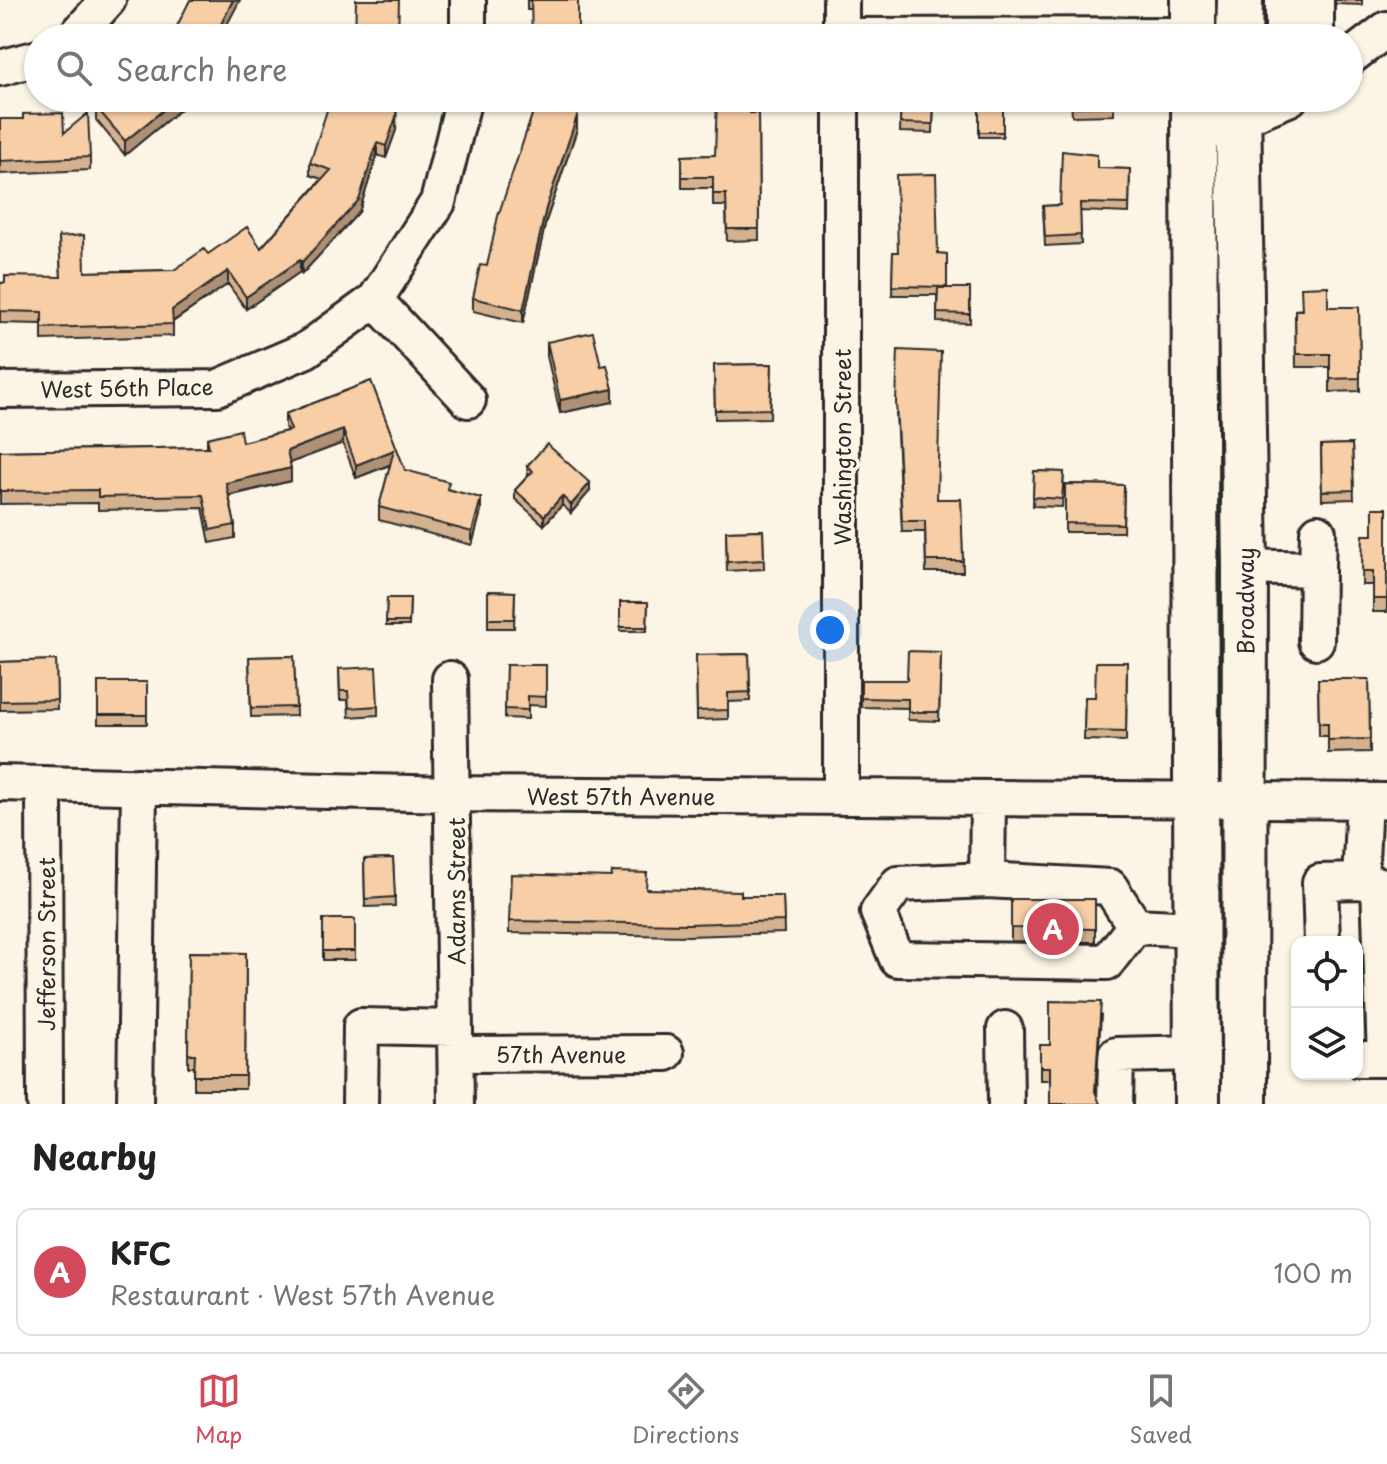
<!DOCTYPE html>
<meta charset="utf-8">
<style>
body{margin:0;font-family:"Playpen Sans",sans-serif;background:#f6f6f6;color:#222}
.controls{position:absolute;right:24px;bottom:24px;display:grid;overflow:hidden;border-radius:16px;box-shadow:0 2px 6px #0004}
.controls button{width:72px;height:72px;display:grid;place-items:center;padding:0;border:0;border-bottom:2px solid #e0e0e0;background:#fff;color:#222;font:40px sans-serif}
.you{position:absolute;left:830px;top:630px;width:28px;height:28px;margin:-20px;border:6px solid #fff;border-radius:50%;background:#1a73e8;box-shadow:0 0 0 12px #1a73e833}
.badge{display:grid;place-items:center;width:52px;height:52px;border-radius:50%;background:#d1495b;color:#fff;font-size:26px;font-weight:700}
.pin{position:absolute;translate:-50% -50%;border:4px solid #fff;box-shadow:0 2px 8px #0006}
.list{margin:0;padding:0;list-style:none}
h2{display:flex;justify-content:space-between;align-items:center;height:104px;margin:0;padding:0 32px;font-size:34px}
h2 small{font-size:26px;font-weight:400;color:#767676}
.list li{display:grid;grid-template-columns:52px 1fr auto;gap:24px;align-items:center;box-sizing:border-box;height:128px;margin:0 16px 16px;padding:0 16px;border:2px solid #e0e0e0;border-radius:16px}
.list b{display:block;font-size:30px;white-space:nowrap}
.list p{margin:0;font-size:26px;white-space:nowrap;color:#767676}
.list em{font-size:26px;font-style:normal;color:#767676}
.icon{flex:none;width:44px;height:44px;fill:none;stroke:currentColor;stroke-width:2;stroke-linecap:round;stroke-linejoin:round}
.map{position:relative;flex:none;width:1387px;height:1104px;overflow:hidden}
.search{position:absolute;background:#fff;box-shadow:0 2px 6px #0004;left:24px;right:24px;top:24px;height:88px;display:flex;align-items:center;gap:20px;box-sizing:border-box;padding:0 28px;border-radius:44px;color:#767676;font-size:30px}
.sheet{height:248px;background:#fff}
nav{display:flex;justify-content:space-around;align-items:center;box-sizing:border-box;height:112px;border-top:2px solid #e0e0e0;background:#fff;font-size:22px;color:#767676}
nav a{display:grid;justify-items:center;gap:4px}
nav .on{color:#d1495b}
.map>svg:first-child{display:block}
</style>
<div class="map">
<svg width="1387" height="1104" viewBox="0 0 1387 1104">
<rect width="100%" height="100%" fill="#fcf5e5"/>
<filter id="ink" filterUnits="userSpaceOnUse"><feTurbulence type="fractalNoise" baseFrequency=".0125" numOctaves="2"/><feDisplacementMap in="SourceGraphic" scale="16" xChannelSelector="R" yChannelSelector="G"/><feConvolveMatrix kernelMatrix="1 2 1 2 8 2 1 2 1" color-interpolation-filters="sRGB"/></filter>
<g filter="url(#ink)">
<g fill="none" stroke-linecap="round" stroke-linejoin="round">
<!-- minor casing -->
<g stroke="#2b2b2b" stroke-width="40">
<path id="minor" d="M468,0V38
M841,36L1193,35
M74,38L108,0
M841,38V0
M1283,38V0
M1291,38L1316,30V0
M1349,58L1387,29
M0,68L38,58
M841,98V797
M1194,138L1290,98
M375,300L468,400
M0,390L217,388L306,350L375,300L438,202L464,98
M1245,567L1317,569L1316,641
M1317,569L1318,532
M450,679L456,1104
M0,783L454,794L1387,801
M44,784L45,1104
M987,880L1110,887L1135,926L1107,962L897,959L878,912L898,884Z
M987,880L988,799
M1360,881L1364,800
M1135,926L1195,929
M1322,942L1320,882L1360,881L1379,885L1385,1059H1357
M1005,1029L1006,1104
M456,1054L666,1053
M135,1104L139,786
M360,1104L361,1026L455,1028
M1115,1104L1116,1055L1197,1053"/>
</g>
<!-- major casing -->
<g stroke="#2b2b2b" stroke-width="50">
<path id="major" d="M1193,0V38
M1239,38L1240,0
M1194,98L1197,1104
M1238,98L1245,567L1244,1104"/>
</g>
<!-- minor -->
<use href="#minor" stroke="#fcf5e5" stroke-width="34"/>
<!-- major -->
<use href="#major" stroke="#fcf5e5" stroke-width="44"/>
</g>
<!-- wall -->
<path fill="#d4b18f" stroke="#2b2b2b" stroke-width="2" d="M527,0H578L531,10H527Z
M1334,0H1362V5L1336,4Z
M107,98H194L125,155L96,120V107Z
M901,98H934L933,133L900,132Z
M1071,98H1114V115L1072,116Z
M979,109H1003V137H979Z
M533,112L577,129L546,221L523,323L473,311V298L487,266Z
M750,113H758L759,240L727,241L726,206H713V188H682V156L715,155Z
M0,119L64,133L90,157V170L0,174Z
M396,130L386,158L377,155L359,212L302,274L300,272L246,309L228,284L173,322V336L42,340V324L0,323V283L61,277L59,237L85,272L174,270L208,254L261,248L322,179L310,175V163Z
M1097,168L1130,169L1129,213L1080,211L1081,244L1045,246L1043,206L1060,205Z
M893,252L938,253L947,288H970V323L937,322V295H892Z
M1328,307H1359L1360,391L1330,392V367H1296L1295,310Z
M547,342L601,366L613,402L560,413L547,356Z
M772,364L770,418L715,419L714,365Z
M371,381L405,470L449,490L481,511L472,545L379,520V507L390,465L356,478L343,443L289,463L291,481L229,496L235,525V538L210,543L203,508L98,510V503L0,504V451L207,447V438L242,442L287,431L285,427V414Z
M896,413L937,499H961L963,572H926L925,532H902Z
M1352,444L1354,499L1322,500L1321,445Z
M527,466L590,491L571,513L562,505L544,525L515,499V490L528,476Z
M1034,471L1064,472L1062,507L1033,506Z
M1065,484L1124,485L1123,532H1065Z
M1387,508V612H1373V585H1362L1363,535H1373Z
M763,530L764,569L727,571L726,531Z
M488,591L515,592L514,628H488Z
M387,598H410L409,626H386Z
M620,602H648L647,631H620Z
M941,652L939,721L908,720V708L861,707V680H907Z
M749,654L750,701L728,702V719L697,720L696,655Z
M294,656L296,716L251,717L249,657Z
M56,660L57,709L0,710V662Z
M1127,662L1126,741L1084,740L1085,697H1095Z
M506,665H546V706L528,705V719L505,718Z
M339,669L378,706V715L349,717L348,700H340Z
M1318,679H1369L1370,752L1328,753V736H1319Z
M98,682H147V724H98Z
M393,858L395,906L365,907L364,859Z
M646,889L741,896H783L784,933L688,936L509,933V921Z
M1011,899H1095V942L1011,941Z
M323,919H355V960H323Z
M189,952L246,953L245,1089H194V1067H188Z
M1101,1015L1096,1092L1050,1080H1040V1045H1050Z"/>
<!-- shaded-wall -->
<path fill="#ad9074" stroke="#2b2b2b" stroke-width="2" d="M233,0H240L220,38H214Z
M178,98H194L125,155V141Z
M397,98L396,130L386,158V146Z
M577,98V129L546,221L523,323V310L546,208Z
M377,143V155L359,212L302,274V262Z
M300,260V272L246,309V297Z
M228,271V284L172,322V310Z
M613,389V402L560,413V400Z
M343,430V443L287,464V451Z
M394,450V463L356,478V465Z
M291,468V481L226,496V483Z
M590,483V491L571,513V505Z
M562,496V505L544,525V516Z
M481,498V511L472,545V532Z"/>
<!-- building -->
<path fill="#f7cea6" stroke="#2b2b2b" stroke-width="2" d="M190,0H233L214,38H171Z
M356,0H399L398,38H355Z
M531,0H578V38H532Z
M107,98H178L125,141L96,107Z
M331,98H397L396,117L386,146L377,143L359,200L302,262L300,260L246,297L228,271L172,310L173,324L42,328V312L0,311V283H5V276L61,277L59,237L84,235L85,272L174,270L204,249L208,254L247,227L261,248L331,170L310,163Z
M533,98H577V116L546,208L523,310L473,298L480,265L487,266L498,216L533,112Z
M717,98H750V113H758L759,229H727L726,194H713V177H682V156L715,155Z
M901,98H934L933,124L900,123Z
M1072,98H1114V106L1072,107Z
M979,109H1003V132H979Z
M63,113L64,133L88,113L90,157L0,161V119H23V114Z
M1062,151L1097,155V168L1130,169L1129,204L1080,203L1081,235L1045,237L1043,206L1060,205Z
M936,174L938,253L947,254V287L892,286L893,252H898L896,175Z
M1328,286V307H1359L1360,378L1330,379V354H1296L1295,310H1302L1301,287Z
M938,288H970V314L937,313Z
M593,332L601,366L607,365L613,389L560,400L547,342Z
M898,350L941,352L937,499H961L963,561H926L925,521H902L896,402Z
M772,364L770,409L715,410L714,365Z
M371,381L405,470L449,482L447,489L481,498L472,532L379,507L394,450L356,465L343,430L287,451L291,468L226,483L235,525L210,530L203,495L98,497V490L0,491V451L209,447L207,438L240,430L242,442L291,430L285,414Z
M547,444L590,483L571,505L562,496L544,516L515,490L533,471L527,466Z
M1352,444L1354,490L1322,491L1321,445Z
M1034,471L1064,472L1062,499L1033,497Z
M1065,484L1124,485L1123,524L1065,523Z
M1373,508H1387V599H1373V572H1362L1363,535H1373Z
M763,530L764,560L727,562L726,531Z
M488,591L515,592L514,619H488Z
M387,598H410L409,622H386Z
M620,602H648L647,627H620Z
M908,651L941,652L939,712H908V699L861,698V680H907Z
M749,654L750,692L728,693V710L697,711L696,655Z
M294,656L296,707L251,708L249,657Z
M56,660L57,700L0,701V662Z
M1096,662H1127L1126,732L1084,731L1085,697H1095Z
M506,665H546V697L528,696V710L505,709Z
M376,667L378,706L349,708L348,691H340L339,669Z
M1318,679H1369L1370,739L1328,740V723H1319Z
M98,682H147V715H98Z
M393,858L395,897L365,899L364,859Z
M612,872L647,873L646,889L741,891V896H783L784,921L688,924L509,921L511,874L611,877Z
M1011,899H1095V929L1011,928Z
M323,919H355V951H323Z
M189,952L246,953L245,1076H194L195,1054H188Z
M1050,1001L1101,1002L1095,1091L1100,1104H1050V1067H1040V1045H1050Z"/>
</g>
<g text-anchor="middle" dominant-baseline="central" stroke-width="7" stroke-linejoin="round" paint-order="stroke">
<!-- street labels -->
<g font-size="22" fill="#2b2b2b" stroke="#fcf5e5">
<text transform="translate(127 387) rotate(-1)">West 56th Place</text>
<text transform="translate(841 447) rotate(-90)">Washington Street</text>
<text transform="translate(1244 601) rotate(-90)">Broadway</text>
<text x="621" y="795">West 57th Avenue</text>
<text transform="translate(455 891) rotate(-90)">Adams Street</text>
<text transform="translate(45 944) rotate(-90)">Jefferson Street</text>
<text x="561" y="1053">57th Avenue</text>
</g>
</g>
</svg>
<div class="controls">
<button><svg class="icon" aria-label="locate" viewBox="0 0 24 24"><circle cx="12" cy="12" r="6"/><path d="M12 2v4M12 18v4M2 12h4M18 12h4"/></svg></button>
<button><svg class="icon" aria-label="layers" viewBox="0 0 24 24"><path d="M12 4l9 5-9 5-9-5zM3 14l9 5 9-5"/></svg></button>
</div>
<div class="you"></div>
<div class="pin badge" style="left:1053px;top:929px">A</div>
<div class="search"><svg class="icon" aria-label="search" viewBox="0 0 24 24"><circle cx="10" cy="10" r="6"/><path d="M15 15l6 6"/></svg>Search here</div>
</div>
<section class="sheet">
<h2>Nearby<small></small></h2>
<ul class="list">
<li><span class="badge">A</span><div><b>KFC</b><p>Restaurant · West 57th Avenue</p></div><em>100 m</em></li>
</ul>
</section>
<nav>
<a class="on"><svg class="icon" aria-label="map" viewBox="0 0 24 24"><path d="M3 6l6-2 6 2 6-2v14l-6 2-6-2-6 2zM9 4v14M15 6v14"/></svg>Map</a>
<a><svg class="icon" aria-label="directions" viewBox="0 0 24 24"><path d="M12 3l9 9-9 9-9-9zM9 14v-3h6M13 9l2 2-2 2"/></svg>Directions</a>
<a><svg class="icon" aria-label="saved" viewBox="0 0 24 24"><path d="M7 4h10v16l-5-4-5 4z"/></svg>Saved</a>
</nav>
